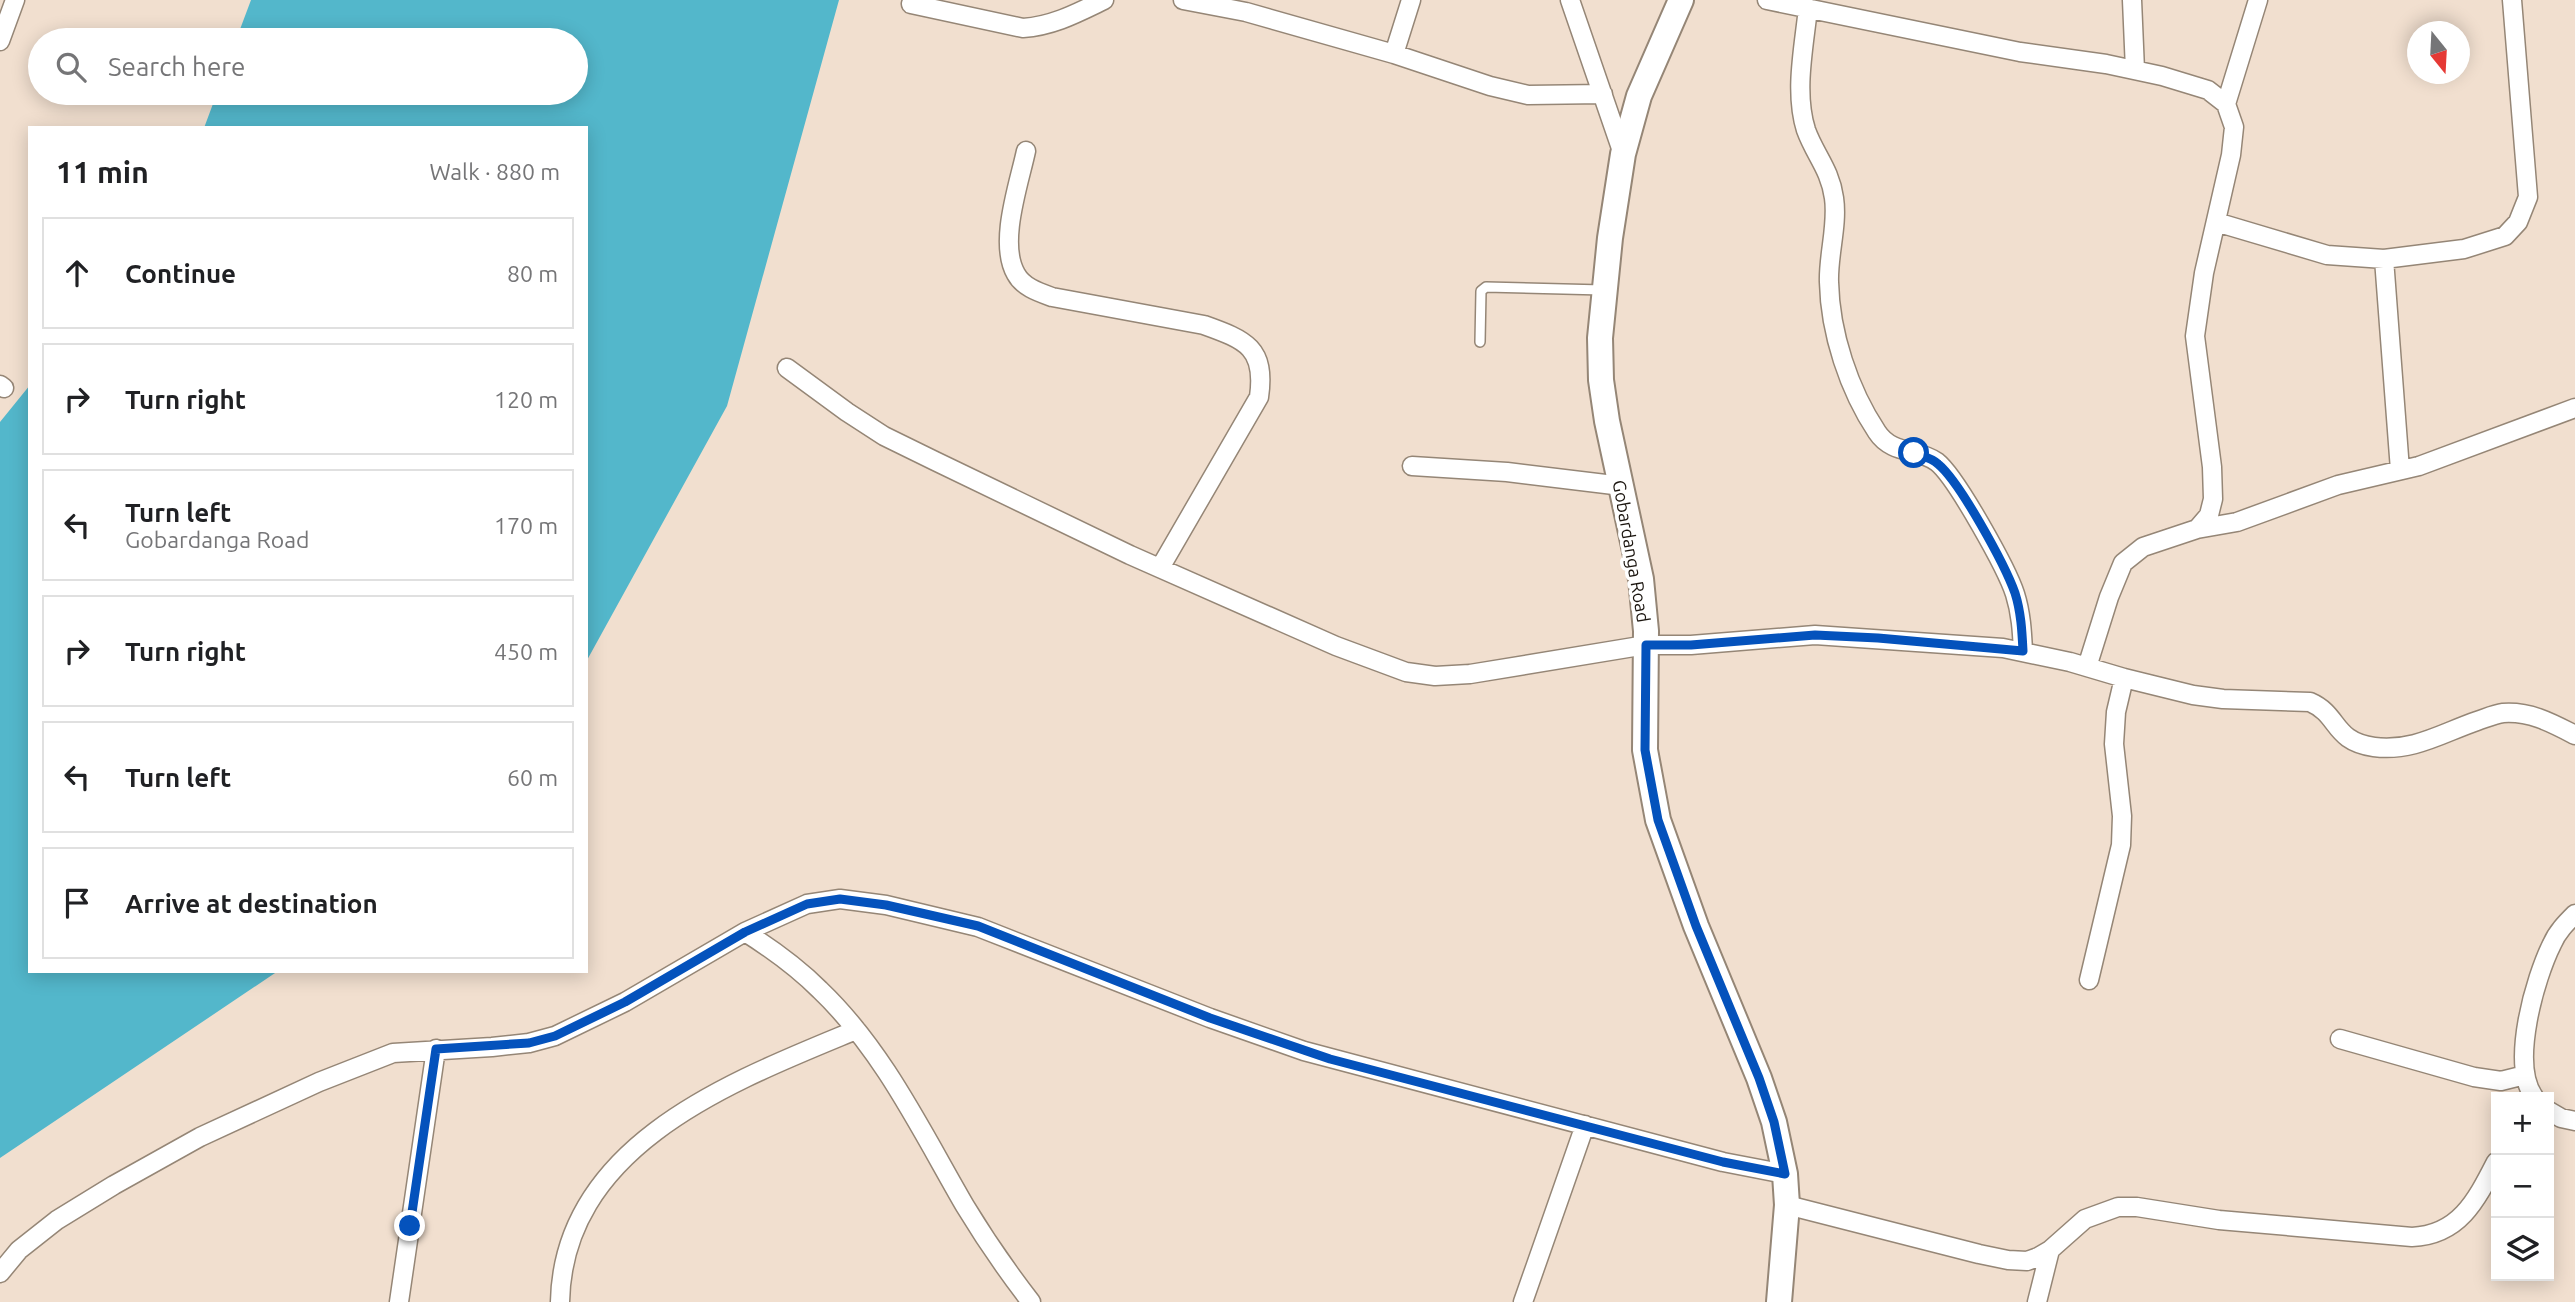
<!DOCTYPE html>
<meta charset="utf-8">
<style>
body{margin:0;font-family:Ubuntu,sans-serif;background:#f2f2f2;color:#202124}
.controls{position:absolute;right:21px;bottom:21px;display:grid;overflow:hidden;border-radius:0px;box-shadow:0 4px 18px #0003}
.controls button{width:63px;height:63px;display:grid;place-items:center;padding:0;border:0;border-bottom:2px solid #e0e0e0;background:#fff;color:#202124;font:35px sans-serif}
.compass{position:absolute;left:2407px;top:21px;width:63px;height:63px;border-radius:50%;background:#fff;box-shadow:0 4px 18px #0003;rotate:162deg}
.stop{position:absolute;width:21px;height:21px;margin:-16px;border:5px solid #0452bc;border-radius:50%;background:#fff}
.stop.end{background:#0452bc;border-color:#fff;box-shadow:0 2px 7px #0008}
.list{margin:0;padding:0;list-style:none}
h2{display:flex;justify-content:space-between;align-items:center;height:91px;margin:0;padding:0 28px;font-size:30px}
h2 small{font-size:23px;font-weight:400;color:#757577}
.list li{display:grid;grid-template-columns:46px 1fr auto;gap:21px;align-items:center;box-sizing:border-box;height:112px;margin:0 14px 14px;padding:0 14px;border:2px solid #e0e0e0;border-radius:0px}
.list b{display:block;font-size:26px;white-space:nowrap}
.list p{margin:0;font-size:23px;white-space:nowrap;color:#757577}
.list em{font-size:23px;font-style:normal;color:#757577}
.icon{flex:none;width:38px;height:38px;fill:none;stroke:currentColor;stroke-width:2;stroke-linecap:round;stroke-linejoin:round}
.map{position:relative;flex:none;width:2575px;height:1302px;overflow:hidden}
.search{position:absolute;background:#fff;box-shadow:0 4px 18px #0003;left:28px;top:28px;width:560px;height:77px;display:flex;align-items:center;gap:18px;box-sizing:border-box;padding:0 24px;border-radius:38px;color:#757577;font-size:26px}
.panel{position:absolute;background:#fff;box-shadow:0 4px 18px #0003;left:28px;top:126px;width:560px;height:847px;border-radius:0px}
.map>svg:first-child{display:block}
</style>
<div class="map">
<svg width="2575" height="1302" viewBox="0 0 2575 1302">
<rect width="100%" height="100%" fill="#f1dfcf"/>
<!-- water -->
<path fill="#53b7cb" d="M251,0H839L727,406L586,662V128H204L217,93H576V40H236Z
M30,385V971H278L0,1158V422Z"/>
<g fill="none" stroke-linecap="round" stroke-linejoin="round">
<!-- service casing -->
<g stroke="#958676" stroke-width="12">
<path id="service" d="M1480,342L1481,291L1486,287L1603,290"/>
</g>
<!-- minor casing -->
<g stroke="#958676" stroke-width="21">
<path id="minor" d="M1183,0L1246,12L1394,54L1490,86L1528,95L1603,94
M1570,0L1623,154
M1767,0L2020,52L2106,64L2162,76L2208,90L2226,104L2234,127L2231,155L2204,273L2195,336L2212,467L2213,499L2209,515L2197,529L2143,547L2123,563L2109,597L2087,667
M2132,0L2135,70
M911,4L1023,28C1053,26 1077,13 1104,0
M1808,8C1804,47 1794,92 1806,130C1815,155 1830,169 1834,198C1838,225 1828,255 1829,282C1830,333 1849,390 1877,432C1892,455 1918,448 1937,462C1956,477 2007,569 2015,594C2021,613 2022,631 2023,651
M0,41L15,0
M1394,54L1411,0
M2226,104L2258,0
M1026,151C1019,184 998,243 1016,274C1023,287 1038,292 1052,297L1204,325C1246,340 1266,348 1259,397L1160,568
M2216,222L2327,255L2384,259L2464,249L2505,236L2518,222L2528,197L2512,0
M2384,259L2400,470
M787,368L847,412L884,436L935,461L1130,555L1336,646L1406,672L1435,676L1470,674L1646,645H1691L1815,635L2003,648L2070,662L2124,678L2193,695L2223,699L2310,702C2340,715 2332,741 2374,747C2413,752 2442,733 2477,721C2486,718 2495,714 2503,713C2530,711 2552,723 2575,735
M0,385L4,388
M1412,466L1507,472L1622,486
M2197,529L2237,522L2338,485L2419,466L2575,408
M745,932C772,949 797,967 820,990C883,1050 922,1132 965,1206C985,1239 1007,1271 1031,1302
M2089,980L2121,845L2122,816L2114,744L2116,712L2124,678
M2340,1039L2474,1077L2501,1081L2525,1075
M2534,1097C2510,1064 2535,978 2552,944C2557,932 2566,923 2575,914
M2549,1111L2561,1118L2575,1121
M1787,1205L1979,1254L2008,1260L2027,1261L2038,1257L2050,1250L2085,1219L2118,1207H2137L2219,1220L2412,1237C2459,1235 2476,1201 2496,1162
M0,1273L19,1250L57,1220L114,1185L200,1137L319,1082L393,1053L492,1047L529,1043L555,1036L625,1002L745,932L807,904L840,899L886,905L978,927L1210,1018L1304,1051L1723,1162L1785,1174
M399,1302L436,1049
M560,1302C563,1144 733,1081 856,1030
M1523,1302L1585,1125
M2037,1302L2050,1250"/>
</g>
<!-- secondary casing -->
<g stroke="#958676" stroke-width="28">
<path id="secondary" d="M1681,0L1639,96L1623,154L1610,238L1600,338L1601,380L1607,421L1641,579L1646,631L1645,750L1658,820L1696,926L1759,1078L1774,1122L1785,1174L1787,1205L1779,1302"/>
</g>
<!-- service -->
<use href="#service" stroke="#fff" stroke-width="9"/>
<!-- minor -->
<use href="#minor" stroke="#fff" stroke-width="18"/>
<!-- secondary -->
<use href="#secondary" stroke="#fff" stroke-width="24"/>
</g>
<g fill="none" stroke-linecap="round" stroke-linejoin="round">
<!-- route -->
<path stroke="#0452bc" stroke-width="9" d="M410,1226L436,1049L529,1043L555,1036L625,1002L745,932L807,904L840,899L886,905L978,926L1210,1018L1330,1059L1723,1162L1785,1174L1774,1122L1759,1078L1696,926L1658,820L1645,750L1646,645H1691L1815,635L1878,638L2023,651C2022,631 2021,612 2015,593C2005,565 1960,482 1938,464C1932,458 1922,456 1914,453"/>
</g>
<g text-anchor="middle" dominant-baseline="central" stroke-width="7" stroke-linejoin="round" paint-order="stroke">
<!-- street labels -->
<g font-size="18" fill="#1b150f" stroke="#fff">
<text transform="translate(1632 551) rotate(80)">Gobardanga Road</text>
</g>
</g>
</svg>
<div class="controls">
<button>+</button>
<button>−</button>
<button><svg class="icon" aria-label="layers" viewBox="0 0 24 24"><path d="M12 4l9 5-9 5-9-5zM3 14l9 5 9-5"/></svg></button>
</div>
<svg class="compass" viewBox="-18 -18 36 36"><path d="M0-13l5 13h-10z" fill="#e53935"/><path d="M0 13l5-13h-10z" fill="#757577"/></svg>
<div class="stop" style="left:1914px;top:453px"></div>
<div class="stop end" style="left:410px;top:1226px"></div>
<div class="search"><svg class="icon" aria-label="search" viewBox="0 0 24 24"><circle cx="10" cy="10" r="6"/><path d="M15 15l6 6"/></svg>Search here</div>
<section class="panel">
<h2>11 min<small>Walk · 880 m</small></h2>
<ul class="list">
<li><svg class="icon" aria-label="ahead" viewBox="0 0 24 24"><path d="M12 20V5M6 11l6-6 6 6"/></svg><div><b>Continue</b></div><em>80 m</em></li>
<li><svg class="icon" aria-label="right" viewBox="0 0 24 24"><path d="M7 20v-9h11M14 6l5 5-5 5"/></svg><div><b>Turn right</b></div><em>120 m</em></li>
<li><svg class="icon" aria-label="left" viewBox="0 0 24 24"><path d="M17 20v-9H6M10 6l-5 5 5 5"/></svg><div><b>Turn left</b><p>Gobardanga Road</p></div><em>170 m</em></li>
<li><svg class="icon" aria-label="right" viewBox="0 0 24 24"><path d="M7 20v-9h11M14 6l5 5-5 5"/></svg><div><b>Turn right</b></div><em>450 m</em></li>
<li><svg class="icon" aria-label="left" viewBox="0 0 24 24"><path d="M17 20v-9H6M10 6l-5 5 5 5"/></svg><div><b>Turn left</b></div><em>60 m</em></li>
<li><svg class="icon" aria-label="arrive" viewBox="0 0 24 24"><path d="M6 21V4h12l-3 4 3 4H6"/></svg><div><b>Arrive at destination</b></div></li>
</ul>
</section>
</div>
